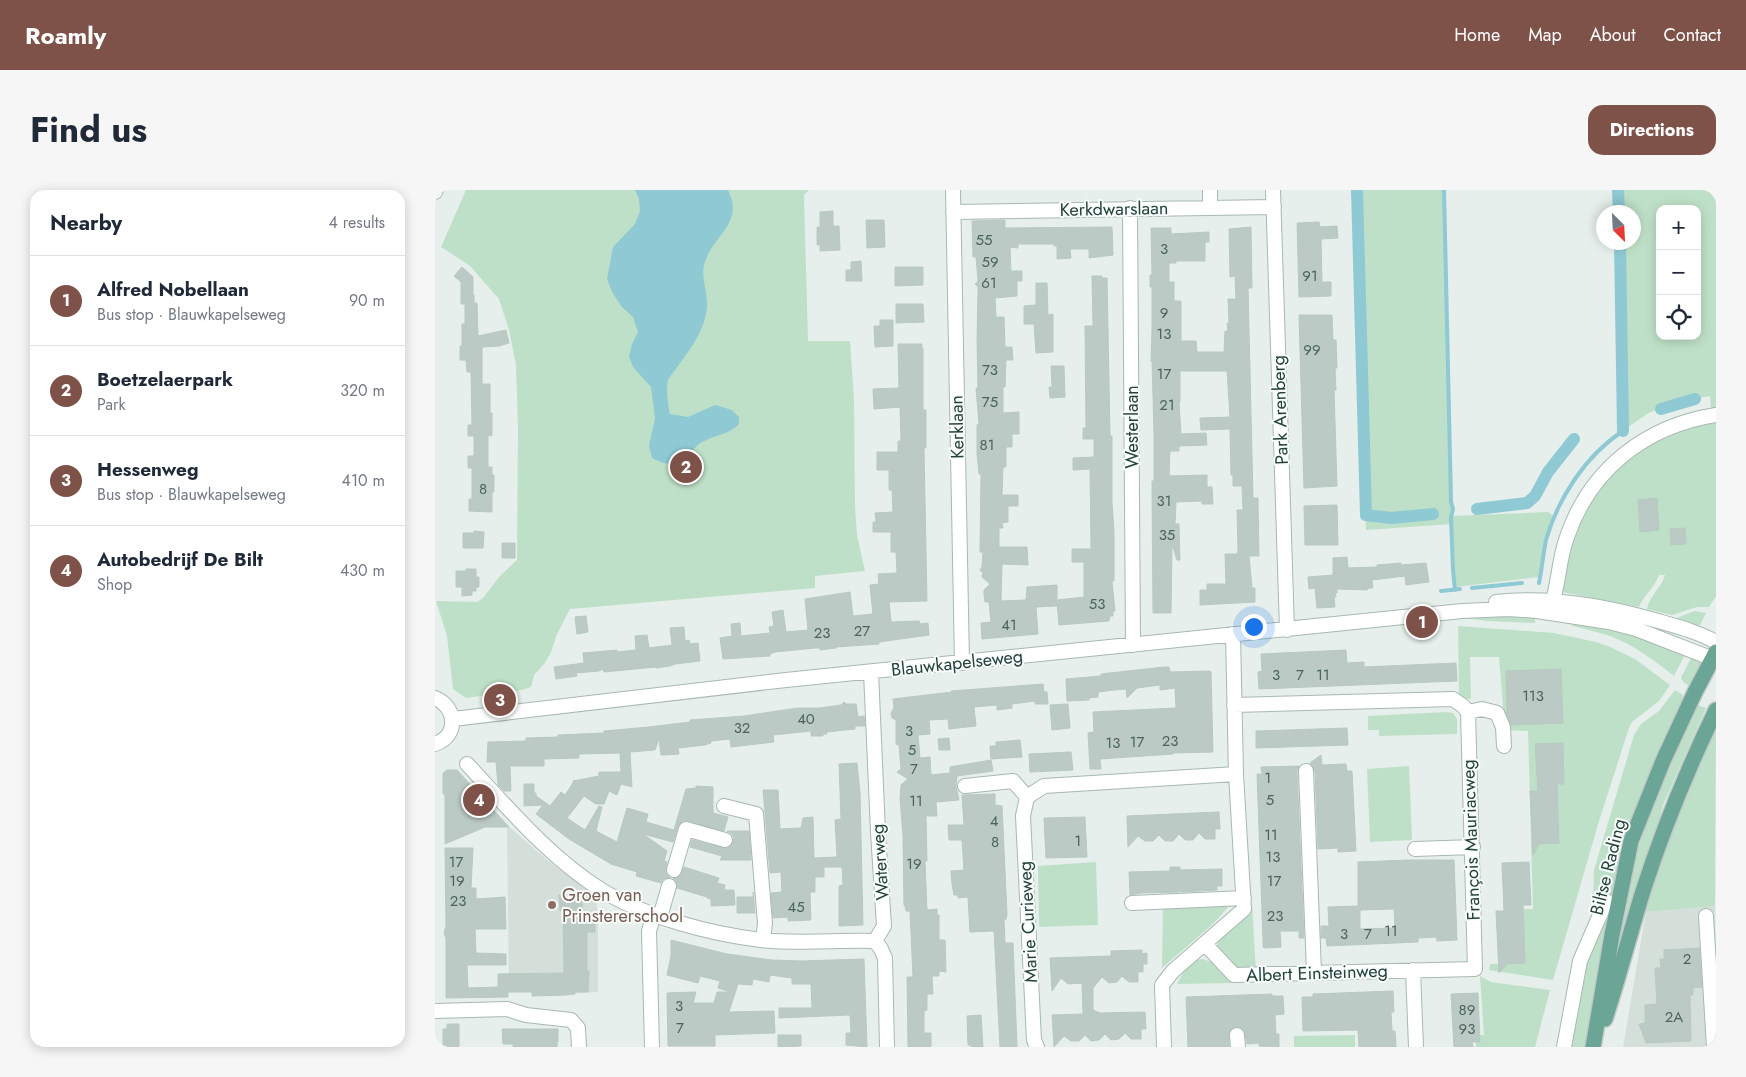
<!DOCTYPE html>
<meta charset="utf-8">
<style>
body{margin:0;font-family:Jost,sans-serif;background:#f6f6f7;color:#1f2937}
.controls{position:absolute;right:15px;top:15px;display:grid;overflow:hidden;border-radius:10px;box-shadow:0 2px 12px #0003}
.controls button{width:45px;height:45px;display:grid;place-items:center;padding:0;border:0;border-bottom:1px solid #e0e1e3;background:#fff;color:#1f2937;font:25px sans-serif}
.compass{position:absolute;left:1161px;top:15px;width:45px;height:45px;border-radius:50%;background:#fff;box-shadow:0 2px 12px #0003;rotate:156deg}
.you{position:absolute;left:818px;top:436px;width:18px;height:18px;margin:-12px;border:4px solid #fff;border-radius:50%;background:#1a73e8;box-shadow:0 0 0 8px #1a73e833}
.badge{display:grid;place-items:center;width:32px;height:32px;border-radius:50%;background:#7f5249;color:#fff;font-size:16px;font-weight:700}
.pin{position:absolute;translate:-50% -50%;border:2px solid #fff;box-shadow:0 1px 5px #0006}
.list{margin:0;padding:0;list-style:none}
h2{display:flex;justify-content:space-between;align-items:center;height:65px;margin:0;padding:0 20px;font-size:21px}
h2 small{font-size:16px;font-weight:400;color:#747a83}
.list li{display:grid;grid-template-columns:32px 1fr auto;gap:15px;align-items:center;box-sizing:border-box;height:90px;padding:0 20px;border-top:1px solid #e0e1e3}
.list b{display:block;font-size:19px;white-space:nowrap}
.list p{margin:0;font-size:16px;white-space:nowrap;color:#747a83}
.list em{font-size:16px;font-style:normal;color:#747a83}
.icon{flex:none;width:28px;height:28px;fill:none;stroke:currentColor;stroke-width:2;stroke-linecap:round;stroke-linejoin:round}
.map{position:relative;flex:none;width:1281px;height:857px;overflow:hidden;border-radius:15px}
header{display:flex;align-items:center;gap:30px;box-sizing:border-box;height:70px;padding:0 25px;background:#7f5249;color:#fff}
header strong{font-size:24px}
nav{display:flex;gap:28px;margin-inline-start:auto;font-size:18px}
.intro{display:flex;align-items:center;justify-content:space-between;box-sizing:border-box;height:120px;padding:0 30px}
h1{margin:0;font-size:35px}
.button{padding:12px 22px;border-radius:15px;background:#7f5249;color:#fff;font-size:18px;font-weight:700}
main{display:flex;gap:30px;padding:0 30px}
aside{flex:1;background:#fff;border-radius:15px;box-shadow:0 2px 12px #0003}
.map>svg:first-child{display:block}
</style>
<header>
<strong>Roamly</strong>
<nav><a>Home</a><a>Map</a><a>About</a><a>Contact</a></nav>
</header>
<div class="intro"><h1>Find us</h1><a class="button">Directions</a></div>
<main>
<aside>
<h2>Nearby<small>4 results</small></h2>
<ul class="list">
<li><span class="badge">1</span><div><b>Alfred Nobellaan</b><p>Bus stop · Blauwkapelseweg</p></div><em>90 m</em></li>
<li><span class="badge">2</span><div><b>Boetzelaerpark</b><p>Park</p></div><em>320 m</em></li>
<li><span class="badge">3</span><div><b>Hessenweg</b><p>Bus stop · Blauwkapelseweg</p></div><em>410 m</em></li>
<li><span class="badge">4</span><div><b>Autobedrijf De Bilt</b><p>Shop</p></div><em>430 m</em></li>
</ul>
</aside>
<div class="map">
<svg width="1281" height="857" viewBox="0 0 1281 857">
<rect width="100%" height="100%" fill="#e6efeb"/>
<!-- built -->
<path fill="#d4dfda" d="M72,635L111,669L160,706L163,723V802L97,806V802H74Z
M1280,716L1281,848L1276,857H1188L1211,722Z"/>
<!-- green -->
<path fill="#bfe0c8" fill-rule="evenodd" d="M31,0H374L369,5L373,151H415L419,208L420,316L422,345L430,381L380,386V398L135,419L122,444L116,462L110,473L99,485L96,497L87,500L31,508L18,499L12,446L1,411L42,412L48,408L64,387L82,370L83,238L81,175L74,140L64,109L35,76L6,57Z
M920,0H1008L1017,326L1113,322L1119,326L1107,365L1104,387L1021,397L1017,334L931,340Z
M1182,0H1281V220H1276L1275,206L1235,213L1212,224L1189,240L1184,53L1198,52V22H1183ZM1225,19H1262V146H1225Z
M1281,230V406L1274,417H1262L1237,425L1212,419C1215,405 1227,397 1230,385H1224C1220,397 1209,405 1204,417L1127,402V389L1143,328L1175,285L1195,266L1230,244Z
M1259,421L1271,423L1265,435L1248,434L1237,428H1242Z
M1062,422L1100,424V433L1052,431L1029,428L991,433V430Z
M1138,429L1191,439L1252,461L1239,486C1219,470 1199,455 1175,446C1163,442 1150,439 1137,436Z
M1023,436L1119,443L1161,452L1175,457L1200,469L1235,495L1224,511L1197,532L1194,538L1164,631L1118,790L1054,780L1055,774L1088,773L1087,719H1098L1093,541L1070,540L1064,467H1035L1036,509H1024Z
M1258,464L1270,469L1257,497L1249,493L1246,488Z
M1240,500L1248,505L1247,507L1251,510L1201,621L1168,758L1151,857H1136L1139,817L1157,753L1159,680L1199,545L1206,534L1224,521Z
M1259,514L1271,518L1228,615L1218,654L1176,796L1199,655Z
M1011,522L1018,523L1022,529V544L944,546V540H933V526Z
M1281,533L1280,716L1211,722L1235,638Z
M974,576L977,650L935,652L932,579Z
M661,672L663,735L604,737L603,676Z
M793,711V717L779,733L727,778L728,714Z
M817,713L821,782C808,780 799,778 789,769C769,749 801,741 810,727C813,723 815,717 817,713Z
M767,769L777,772L786,783L798,793L742,794C747,784 755,770 767,769Z
M1045,786L1056,792L1115,800L1100,857H1041L1040,845H1049Z
M920,845V857H859V846Z"/>
<!-- water -->
<path fill="#8ec9d4" d="M200,0H293C310,34 277,45 269,75C266,88 273,103 272,117C270,144 248,168 233,190C231,197 233,216 235,224L253,227L280,215L297,220L304,227V234C293,246 275,245 263,255C255,262 254,269 243,273C233,276 226,272 217,268L214,256L220,228L216,197L198,177L194,166L197,154L203,142L198,127L187,117L177,102L172,89L178,57L200,34L205,21L204,9Z"/>
<g fill="none" stroke-linecap="round" stroke-linejoin="round">
<!-- stream -->
<path stroke="#8ec9d4" stroke-width="4" d="M1009,0L1016,312L1018,319L1016,327L1018,380L1020,400
M1104,393C1107,379 1108,364 1111,350C1123,308 1151,265 1188,241
M1037,398L1087,393
M1006,401L1025,399"/>
<!-- canal -->
<path stroke="#8ec9d4" stroke-width="12" d="M922,0L931,325L956,328L998,324
M1183,0L1184,22
M1185,52L1188,241
M1226,219L1260,209
M1042,319L1092,313L1100,306L1113,282L1139,249"/>
</g>
<!-- building -->
<path fill="#bbcac4" stroke="#b8c9c2" fill-rule="evenodd" d="M398,21V36H404L405,60L385,61V55H382V37H385V22Z
M431,30H449L450,57L432,58Z
M570,30V38L677,37L678,65L654,68V59H635L636,68L622,69V56H619V54H583V58L575,57L576,81H587V91H582V106L560,108L561,127H569L570,157H577L578,170H571L570,197H568V223L584,222V244H577V257H571V277H568L567,305H583V316H573V332L567,333L568,338H564V357H592L593,375L567,374L566,411L591,410L592,397L622,395V410L649,407V372H637V359H656L655,279L638,280V268L659,267V249H648V238H651L650,136H658L657,86H667V88H672L675,246H677V313L679,342V391H677L680,421H678V426H675L674,431L624,435L622,412V416L601,417L603,444L547,449L546,433L556,432L554,412H550L549,405V400L555,394L547,387L548,383L545,380L547,377L548,362H545L546,284H544L542,264V235L544,234L541,198H543L542,151L543,102V97L540,94L543,91L541,67H538L537,31Z
M884,32L885,37L902,36L903,48L886,49L887,92H896V106L864,107L862,33Z
M816,37L817,98H813L818,308H823L824,366H814L817,398H820V412L765,415V400H772V394H791L790,364H801L803,362L802,320H808L807,296H798V285H796L795,239L766,240L765,228L795,227L792,181H745V212H744L746,244L771,243L772,255L744,256V261H735L734,286L772,285V297H777L778,314H767V311L741,312L740,334H744L745,370H742L737,354L736,423H718L717,291H719V243L717,171H716L717,141V97H715V85H717L716,38H736V44L774,42V52H770V71H741V73H734V92H739V111H746V151H761L762,162H789L790,141H793L792,133H794L793,109H801L800,86L795,87L794,39Z
M426,71L427,91H411V80H416V72Z
M27,77L38,87V105H39V113H42L43,146L71,140L74,153L64,156L47,157V194H55V223H57V246L53,245V277H57V285H59V302H57V322L34,321V309H37V278H33V266H39V246H33V235H37L36,182H32L31,170H25V156H27V134H30V114H26V92L19,86Z
M460,77H488V95L460,96Z
M601,93H612L613,125L618,124V162L601,163L599,134H589V116L601,115Z
M461,114H488L489,132L461,133Z
M864,125H897L898,150H901L902,178H900L901,200H899L902,296L869,298Z
M445,130H458V156L440,157L439,136H445Z
M463,154H487V158H488V220H491V258H489L492,411L454,412L456,432L484,431L485,434L493,433L494,445L444,452V454L401,457V458L385,460V458H380L340,462L335,464V466L288,469L285,448L297,446L296,434L305,433L306,446L335,443L334,437L339,436L337,422L348,420L351,442L373,440L370,409L415,402L418,426L438,424L435,395L444,394L443,384L462,383L461,362H456V342H438V332H441L440,323L458,322L457,300H454V280H442V262H463V251H466L465,217L439,219L438,199L464,198Z
M616,176H629L630,207L615,208L614,197H617Z
M1222,308L1224,340L1205,342L1203,310Z
M902,315L903,355H870L869,316Z
M1250,338L1251,354L1236,355L1235,339Z
M39,341L49,342L48,358H28V343H39Z
M67,353H80V368H67Z
M912,367L913,378L942,377V375L966,373V375L991,373L994,392L971,395L970,386L937,390L938,398H934L932,400L902,399V403H900L901,407H899L900,417L882,418L880,398L874,399L873,387L898,385V368Z
M31,379H41V387H44V397H41V401H37V405L27,406V397H21V381H31Z
M151,426L153,442L142,444L140,427Z
M249,437L250,451L254,450L255,454L263,453L265,471L240,474L235,476L221,478V477L169,482L168,479L164,481L141,483L142,486L121,489L119,477L149,473L148,463L182,460V462L201,460L200,446L212,445L214,458L237,455L235,438Z
M911,460L912,473L929,472V477L1021,473L1022,491L824,499L823,482L827,481L826,464Z
M729,477H734L735,482L775,481L776,482L778,562L738,563V564L665,569L666,579H655L653,543L659,542L658,522L741,518L740,498L725,500V495L702,498L692,508L691,499L679,500L663,502V507L654,508V510L632,511L631,489L666,486V484Z
M1126,479L1128,533L1076,535L1072,525L1071,481Z
M608,494L609,502H612L613,514H600V511L577,514V518L562,520V515L539,517L541,536L514,539L513,529L494,530L495,544L483,545L485,568L495,567L496,585L515,583V577L556,570L558,581L522,586L521,596L524,610L501,612L502,626H491L492,671H490L492,720L502,719V725H504V750H510L511,782L504,781V786H497L498,804H492V820L489,821V843H496V857H473L472,787H478L475,721H471L470,716L469,715L468,646L465,609L466,595L473,589L462,582L466,579L464,555L461,554V530L457,528L456,523L459,518L458,509L517,502L516,501Z
M409,512L411,514H421L423,527L429,526L430,536H420V539L391,542L392,544H388V546H376V541L338,545L339,552L296,557L295,549L276,551V553L270,555L243,558L244,564L229,565H226L224,548L220,560L195,562L197,597L186,594L182,605L174,601L169,614H161L149,606L132,628L150,640L164,616L167,617L161,641L182,652L192,618L213,624L211,632L239,640L251,599L261,598V596L278,597V623L293,627L289,641L249,630L243,636L238,652L208,644L232,661L229,671L232,672L230,682L235,688L228,689L226,693L201,686L202,682L176,674L134,649L101,624L108,615L89,616V594H99V603H101V606L115,616L126,602L130,605L138,593V591L164,586V582H186L185,563L144,564V568L109,569V576H75L76,601H69L63,595L61,572H52L53,552L91,551V548L123,547V545L169,543V541L214,537L255,532V530L309,526L363,518H385L406,515Z
M633,514L635,538L617,540L615,515Z
M912,538L913,555L821,558V541Z
M514,548L515,560H504L503,549Z
M585,550L587,567L556,569L555,556H561V552Z
M1128,553L1129,594H1122L1124,653L1104,654L1098,665L1095,601H1103L1100,554Z
M636,562L638,580L595,582L594,564Z
M886,565L887,575L911,574L912,581H917L921,661L903,662V658L883,659L880,581L875,573Z
M422,573L425,603L428,735L404,736V696L408,695L407,677H389V687H380V702H375L376,730L353,731V727L338,728L336,703L347,702L346,682L335,683L328,600H343L345,639L366,638L368,628L378,627L379,668L402,667L400,630L406,629L404,574Z
M864,576L862,581L869,748H864V741H845L846,757L830,758L828,757V749L822,584H827L826,577Z
M12,580H22L74,637H50L10,654V604H8V583Z
M560,604V615L567,616L572,724L571,729L569,730L570,753H578L582,857H565L559,741L535,742L533,707L523,708V705H519L517,694L516,681L529,680L527,650H514L513,635H529L527,605Z
M784,622L785,639H780V649H770L764,643L758,650H750L744,644L738,651H730L724,645L718,651H710L703,646L693,657L692,626Z
M650,627L652,667L611,668L609,628Z
M292,641H314L316,670H285L287,666L255,657L257,650L288,658H293L296,656L299,648L297,644Z
M10,658H38L36,698H41V709L70,707L71,739H40L41,763L71,764V775H32L33,798L63,797V784L129,783L128,721H125L124,705H144V711H147L148,726H160V742H152V781H154L153,802H140V804L131,805L97,806V802H73V807L11,808V748L9,743L11,736Z
M974,670H1019L1022,750L1002,751L1001,747L983,748V752L892,756L891,748H886V736H894L893,717L923,716V672ZM959,719L960,738L925,739V720Z
M1094,672L1096,715H1088L1090,773L1072,774L1064,783L1061,721H1069L1067,673Z
M249,677L284,688L282,693L290,695L289,700H299L300,715L276,716V709L272,708V707L242,698V693L238,688L245,686Z
M735,677H745V680L787,679V696H782V700L747,702L746,701L744,702L706,703L695,705L694,682L735,681Z
M318,702L320,723H302V707H319Z
M236,750L292,764L337,770L367,771L429,769L432,857L411,855V843H416L415,825L344,828V818H377L376,794H357V788L335,785L334,792L318,789L317,795L303,794L294,822L339,821L340,843L280,845V856H233L232,803L261,802L258,813H279L282,802H296L283,798L285,791L265,786L263,793L232,785L236,766Z
M1264,758L1267,797L1258,798V805H1255L1256,851L1211,853L1204,834L1210,833V815L1222,814L1220,778H1226L1225,769H1229V760Z
M707,760V764L712,763V774H708V782H703V792H694L687,786L682,792L674,793L667,787L658,798V820L665,823L710,822L711,839H706V849H696L690,843L684,849L676,850L670,844L664,850L656,851L650,845L644,851H636L629,846L619,857L617,825L648,824L647,793L633,794L626,788L617,801L615,768L676,766V761Z
M958,801L959,822H956L957,841H960L961,857H924L923,840L868,841L867,807H878V804Z
M1043,803L1045,852H1037L1038,857H1019L1016,804Z
M837,804V806H848L849,824L840,825L841,844H844V857L824,856V853L812,854L809,840L802,836L797,838L794,842V857H753L751,807Z
M546,825L548,857H536V855H533L532,826Z
M12,834H24V857H8V839H12Z
M67,839H123V852H122V857H78V854H68Z
M343,845H366V856L343,857Z"/>
<g fill="none" stroke-linecap="round" stroke-linejoin="round">
<!-- minor casing -->
<g stroke="#a8b8b2" stroke-width="16">
<path id="minor" d="M518,0L527,473
M775,0V17
M838,0L852,440
M0,2L1,0
M695,18L698,455
M518,22L839,17
M1061,412C1115,406 1171,416 1223,431C1244,437 1263,442 1281,452
M1111,422L1117,414C1124,392 1124,368 1132,347C1155,279 1211,236 1281,225
M436,482L443,642L449,736L440,751
M0,508C22,517 24,546 0,554
M1033,522L1047,519L1062,523L1068,537L1069,556
M18,529L351,490L1027,421L1073,419L1102,421L1174,432L1201,439L1281,470
M32,574C74,619 115,668 168,701C211,727 276,744 326,750C364,754 402,750 440,751
M871,581L879,782
M530,596L578,591L592,607
M592,607L588,626L599,850L602,857
M592,607L609,596L801,584
M289,616L321,624L330,733L328,750
M980,659L1038,657
M239,680L251,639L290,650
M697,713L809,708
M1271,726L1279,857
M225,727L234,696
M440,751L446,759L450,768L452,857
M770,754L799,785L1040,779L1033,522L1028,516L1018,509L799,515
M978,780L981,857
M0,821L72,819L91,825L136,830L143,838L144,857
M802,845L803,857
M217,857L214,741L219,725
M729,857L727,795L738,781L809,719L801,584L798,444
M1129,857L1145,771L1171,711"/>
</g>
<!-- major casing -->
<g stroke="#c2cac8" stroke-width="18">
<path id="major" d="M1170,829C1184,786 1195,743 1208,701C1228,639 1253,578 1281,520
M1158,857L1177,745L1196,651L1228,571L1260,502L1281,462"/>
</g>
<!-- minor -->
<use href="#minor" stroke="#fff" stroke-width="14"/>
<!-- major -->
<use href="#major" stroke="#6aa596" stroke-width="15"/>
</g>
<!-- markers -->
<circle fill="#8d6e63" stroke="#f7fbf9" stroke-width="2" cx="117" cy="715" r="5"/>
<g text-anchor="middle" dominant-baseline="central" stroke-width="4" stroke-linejoin="round" paint-order="stroke">
<!-- number labels -->
<g font-size="15" fill="#4a645c">
<text x="549" y="50">55</text>
<text x="729" y="59">3</text>
<text x="555" y="72">59</text>
<text x="875" y="86">91</text>
<text x="554" y="93">61</text>
<text x="729" y="123">9</text>
<text x="729" y="144">13</text>
<text x="877" y="160">99</text>
<text x="555" y="180">73</text>
<text x="729" y="184">17</text>
<text x="555" y="212">75</text>
<text x="732" y="215">21</text>
<text x="552" y="255">81</text>
<text x="48" y="299">8</text>
<text x="729" y="311">31</text>
<text x="732" y="345">35</text>
<text x="662" y="414">53</text>
<text x="574" y="435">41</text>
<text x="427" y="441">27</text>
<text x="387" y="443">23</text>
<text x="841" y="485">3</text>
<text x="865" y="485">7</text>
<text x="888" y="485">11</text>
<text x="1098" y="506">113</text>
<text x="371" y="529">40</text>
<text x="307" y="538">32</text>
<text x="474" y="541">3</text>
<text x="735" y="551">23</text>
<text x="702" y="552">17</text>
<text x="678" y="553">13</text>
<text x="477" y="560">5</text>
<text x="479" y="579">7</text>
<text x="833" y="588">1</text>
<text x="835" y="610">5</text>
<text x="481" y="611">11</text>
<text x="559" y="631">4</text>
<text x="836" y="645">11</text>
<text x="643" y="651">1</text>
<text x="560" y="652">8</text>
<text x="838" y="667">13</text>
<text x="21" y="672">17</text>
<text x="479" y="674">19</text>
<text x="22" y="691">19</text>
<text x="839" y="691">17</text>
<text x="23" y="711">23</text>
<text x="361" y="717">45</text>
<text x="840" y="726">23</text>
<text x="956" y="741">11</text>
<text x="909" y="744">3</text>
<text x="933" y="744">7</text>
<text x="1252" y="769">2</text>
<text x="244" y="816">3</text>
<text x="1032" y="820">89</text>
<text x="1239" y="827">2A</text>
<text x="245" y="838">7</text>
<text x="1032" y="839">93</text>
</g>
<!-- street labels -->
<g font-size="18" fill="#24423a" stroke="#f7fbf9">
<text transform="translate(679 19) rotate(-1)">Kerkdwarslaan</text>
<text transform="translate(845 220) rotate(-92)">Park Arenberg</text>
<text transform="translate(522 237) rotate(-91)">Kerklaan</text>
<text transform="translate(697 237) rotate(-90)">Westerlaan</text>
<text transform="translate(522 473) rotate(-6)">Blauwkapelseweg</text>
<text transform="translate(1036 650) rotate(-92)">François Mauriacweg</text>
<text transform="translate(445 672) rotate(-94)">Waterweg</text>
<text transform="translate(1173 677) rotate(-76)">Biltse Rading</text>
<text transform="translate(593 732) rotate(-93)">Marie Curieweg</text>
<text transform="translate(882 783) rotate(-2)">Albert Einsteinweg</text>
</g>
<!-- education labels -->
<g font-size="18" fill="#785e54" stroke="#f7fbf9" text-anchor="start">
<text x="127" y="705">Groen van<tspan x="127" dy="21">Prinstererschool</tspan></text>
</g>
</g>
</svg>
<div class="controls">
<button>+</button>
<button>−</button>
<button><svg class="icon" aria-label="locate" viewBox="0 0 24 24"><circle cx="12" cy="12" r="6"/><path d="M12 2v4M12 18v4M2 12h4M18 12h4"/></svg></button>
</div>
<svg class="compass" viewBox="-18 -18 36 36"><path d="M0-13l5 13h-10z" fill="#e53935"/><path d="M0 13l5-13h-10z" fill="#747a83"/></svg>
<div class="you"></div>
<div class="pin badge" style="left:987px;top:432px">1</div>
<div class="pin badge" style="left:251px;top:277px">2</div>
<div class="pin badge" style="left:65px;top:510px">3</div>
<div class="pin badge" style="left:44px;top:610px">4</div>
</div>
</main>
